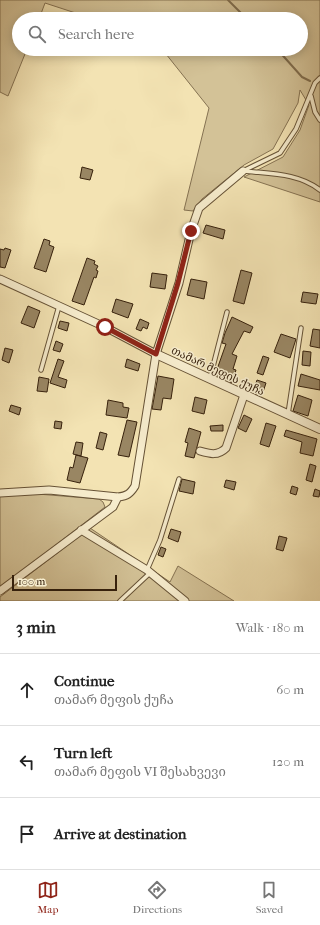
<!DOCTYPE html>
<meta charset="utf-8">
<style>
body{margin:0;font-family:"IM FELL French Canon","Noto Serif Georgian",serif;background:#f2f2f2;color:#222}
.scale{position:absolute;left:12px;bottom:10px;width:105px;box-sizing:border-box;padding-left:4px;border:2px solid #37210c;border-top:0;font-size:11px;line-height:14px;white-space:nowrap;color:#37210c;-webkit-text-stroke:3px #f7edce;paint-order:stroke}
.stop{position:absolute;width:12px;height:12px;margin:-9px;border:3px solid #8f2418;border-radius:50%;background:#fff}
.stop.end{background:#8f2418;border-color:#fff;box-shadow:0 1px 4px #0008}
.list{margin:0;padding:0;list-style:none}
h2{display:flex;justify-content:space-between;align-items:center;height:52px;margin:0;padding:0 16px;font-size:17px}
h2 small{font-size:13px;font-weight:400;color:#767676}
.list li{display:grid;grid-template-columns:26px 1fr auto;gap:12px;align-items:center;box-sizing:border-box;height:72px;padding:0 16px;border-top:1px solid #e0e0e0}
.list b{display:block;font-size:15px;white-space:nowrap}
.list p{margin:0;font-size:13px;white-space:nowrap;color:#767676}
.list em{font-size:13px;font-style:normal;color:#767676}
.icon{flex:none;width:22px;height:22px;fill:none;stroke:currentColor;stroke-width:2;stroke-linecap:round;stroke-linejoin:round}
.map{position:relative;flex:none;width:320px;height:601px;overflow:hidden}
.search{position:absolute;background:#fff;box-shadow:0 2px 10px #0003;left:12px;right:12px;top:12px;height:44px;display:flex;align-items:center;gap:10px;box-sizing:border-box;padding:0 14px;border-radius:22px;color:#767676;font-size:15px}
.sheet{height:268px;background:#fff}
nav{display:flex;justify-content:space-around;align-items:center;box-sizing:border-box;height:56px;border-top:1px solid #e0e0e0;background:#fff;font-size:11px;color:#767676}
nav a{display:grid;justify-items:center;gap:2px}
nav .on{color:#8f2418}
.map>svg:first-child{display:block}
</style>
<div class="map">
<svg width="320" height="601" viewBox="0 0 320 601">
<rect width="100%" height="100%" fill="#f3e3b3"/>
<filter id="stains"><feTurbulence type="fractalNoise" baseFrequency=".005" numOctaves="4"/><feColorMatrix values="0 0 0 0 .2 0 0 0 0 .09 0 0 0 0 .02 0 0 0 .5 -.17"/></filter>
<radialGradient id="worn" r=".72"><stop offset=".6" stop-color="#630" stop-opacity="0"/><stop offset="1" stop-color="#630" stop-opacity=".3"/></radialGradient>
<!-- green -->
<path fill="#d3c297" stroke="#857252" d="M0,0H320V202L244,177L283,157L300,130L309,105L300,90L298,103L273,149L244,165L202,199L193,211L184,210L209,108L162,49H301V19H94L45,3L39,19H19V49H27L8,96L0,92Z
M25,493L99,499L103,502L105,507L0,588V496Z
M90,528L170,582L178,566L234,601H0V597Z"/>
<g fill="none" stroke-linecap="round" stroke-linejoin="round">
<!-- stream -->
<path stroke="#816e4e" stroke-width="2" d="M228,0L247,19
M277,49L302,77L310,81"/>
</g>
<!-- building -->
<path fill="#998663" stroke="#37210c" d="M82,167L93,170L90,180L80,178Z
M206,225L225,230L223,239L203,233Z
M44,239L50,241L49,245L54,247L46,272L34,268Z
M5,248L11,250L5,268L0,267V249L4,250Z
M87,258L95,261L94,264L98,266L96,270L98,271L96,278L94,277L84,305L72,301Z
M241,270L252,273L244,304L233,301Z
M152,273L167,275L165,289L150,287Z
M191,279L207,282L204,299L187,295Z
M303,292L318,294L316,304L301,302Z
M116,299L133,304L128,318L112,312Z
M28,306L40,311L34,328L21,323Z
M232,317L253,327L250,333L244,331L232,354L237,356L233,369L236,370L232,383L215,375L226,344L222,343L225,333Z
M140,319L149,323L147,329L143,327L141,331L136,329Z
M60,321L69,323L67,331L58,328Z
M313,329L320,330V348L310,346Z
M281,334L296,339L290,358L274,352Z
M56,341L63,344L60,352L53,350Z
M5,348L13,350L9,363L2,360Z
M303,351L311,352L310,366L302,365Z
M263,356L269,358L263,375L257,373Z
M58,359L64,361L58,377L67,380L65,388L50,383Z
M127,359L140,364L138,371L125,367Z
M301,374L320,380V390L298,386Z
M158,376L174,379L171,399L163,398L161,410L152,409Z
M39,377L49,379L47,392L37,391Z
M257,380L266,383L262,395L253,392Z
M298,395L312,400L308,416L293,411Z
M195,397L207,400L204,414L192,411Z
M108,400L123,403V407L129,408L127,418L106,415Z
M11,405L21,408L19,415L9,411Z
M244,415L252,419L246,432L238,428Z
M127,420L137,422L129,457L118,455Z
M55,421L62,422L61,429L54,428Z
M266,423L276,426L269,447L260,444Z
M223,425V431H211L210,426Z
M189,428L201,432L194,458L185,456L188,443L185,442Z
M286,430L317,439L313,456L300,453L302,442L284,436Z
M100,432L107,434L103,450L96,448Z
M76,442L83,443L81,456L73,454Z
M76,455L88,458L80,483L67,480L70,467L73,468Z
M310,464L316,466L312,482L306,480Z
M182,479L195,482L193,494L179,491Z
M226,480L236,482L234,490L224,487Z
M292,486L298,488L296,495L290,493Z
M315,489L320,491L319,497L313,496Z
M171,529L181,532L178,542L168,538Z
M279,536L287,538L283,551L276,549Z
M161,547L166,549L163,557L158,555Z"/>
<g fill="none" stroke-linecap="round" stroke-linejoin="round">
<!-- service casing -->
<g stroke="#665236" stroke-width="5.5">
<path id="service" d="M311,96L315,112L320,120
M243,171L280,153L296,129L315,83L320,78
M244,171C271,174 298,173 320,190
M41,370L59,306
M210,378L227,312
M288,414L301,328
M147,570L160,540L179,479
M120,601L151,572"/>
</g>
<!-- minor casing -->
<g stroke="#665236" stroke-width="9">
<path id="minor" d="M0,279L105,327L156,354
M200,451C210,454 218,456 226,448L244,395
M0,493L49,490L118,497C127,496 130,494 135,486L156,354L179,283L191,231L199,208L243,171
M81,530L147,570L185,601
M0,591L113,507L118,497"/>
</g>
<!-- tertiary casing -->
<g stroke="#665236" stroke-width="10">
<path id="tertiary" d="M156,354L320,429"/>
</g>
<!-- service -->
<use href="#service" stroke="#f7edce" stroke-width="3.5"/>
<!-- minor -->
<use href="#minor" stroke="#f7edce" stroke-width="7"/>
<!-- tertiary -->
<use href="#tertiary" stroke="#f7edce" stroke-width="8"/>
</g>
<g fill="none" stroke-linecap="round" stroke-linejoin="round">
<!-- route -->
<path stroke="#8f2418" stroke-width="5" d="M105,327L156,354L178,283L191,231"/>
</g>
<g text-anchor="middle" dominant-baseline="central" stroke-width="3" stroke-linejoin="round" paint-order="stroke">
<!-- street labels -->
<g font-size="11" fill="#37210c" stroke="#f7edce">
<text transform="translate(218 371) rotate(25)">თამარ მეფის ქუჩა</text>
</g>
</g>
<rect width="100%" height="100%" filter="url(#stains)"/>
<rect width="100%" height="100%" fill="url(#worn)"/>
</svg>
<div class="scale">100 m</div>
<div class="stop" style="left:105px;top:327px"></div>
<div class="stop end" style="left:191px;top:231px"></div>
<div class="search"><svg class="icon" aria-label="search" viewBox="0 0 24 24"><circle cx="10" cy="10" r="6"/><path d="M15 15l6 6"/></svg>Search here</div>
</div>
<section class="sheet">
<h2>3 min<small>Walk · 180 m</small></h2>
<ul class="list">
<li><svg class="icon" aria-label="ahead" viewBox="0 0 24 24"><path d="M12 20V5M6 11l6-6 6 6"/></svg><div><b>Continue</b><p>თამარ მეფის ქუჩა</p></div><em>60 m</em></li>
<li><svg class="icon" aria-label="left" viewBox="0 0 24 24"><path d="M17 20v-9H6M10 6l-5 5 5 5"/></svg><div><b>Turn left</b><p>თამარ მეფის VI შესახვევი</p></div><em>120 m</em></li>
<li><svg class="icon" aria-label="arrive" viewBox="0 0 24 24"><path d="M6 21V4h12l-3 4 3 4H6"/></svg><div><b>Arrive at destination</b></div></li>
</ul>
</section>
<nav>
<a class="on"><svg class="icon" aria-label="map" viewBox="0 0 24 24"><path d="M3 6l6-2 6 2 6-2v14l-6 2-6-2-6 2zM9 4v14M15 6v14"/></svg>Map</a>
<a><svg class="icon" aria-label="directions" viewBox="0 0 24 24"><path d="M12 3l9 9-9 9-9-9zM9 14v-3h6M13 9l2 2-2 2"/></svg>Directions</a>
<a><svg class="icon" aria-label="saved" viewBox="0 0 24 24"><path d="M7 4h10v16l-5-4-5 4z"/></svg>Saved</a>
</nav>
